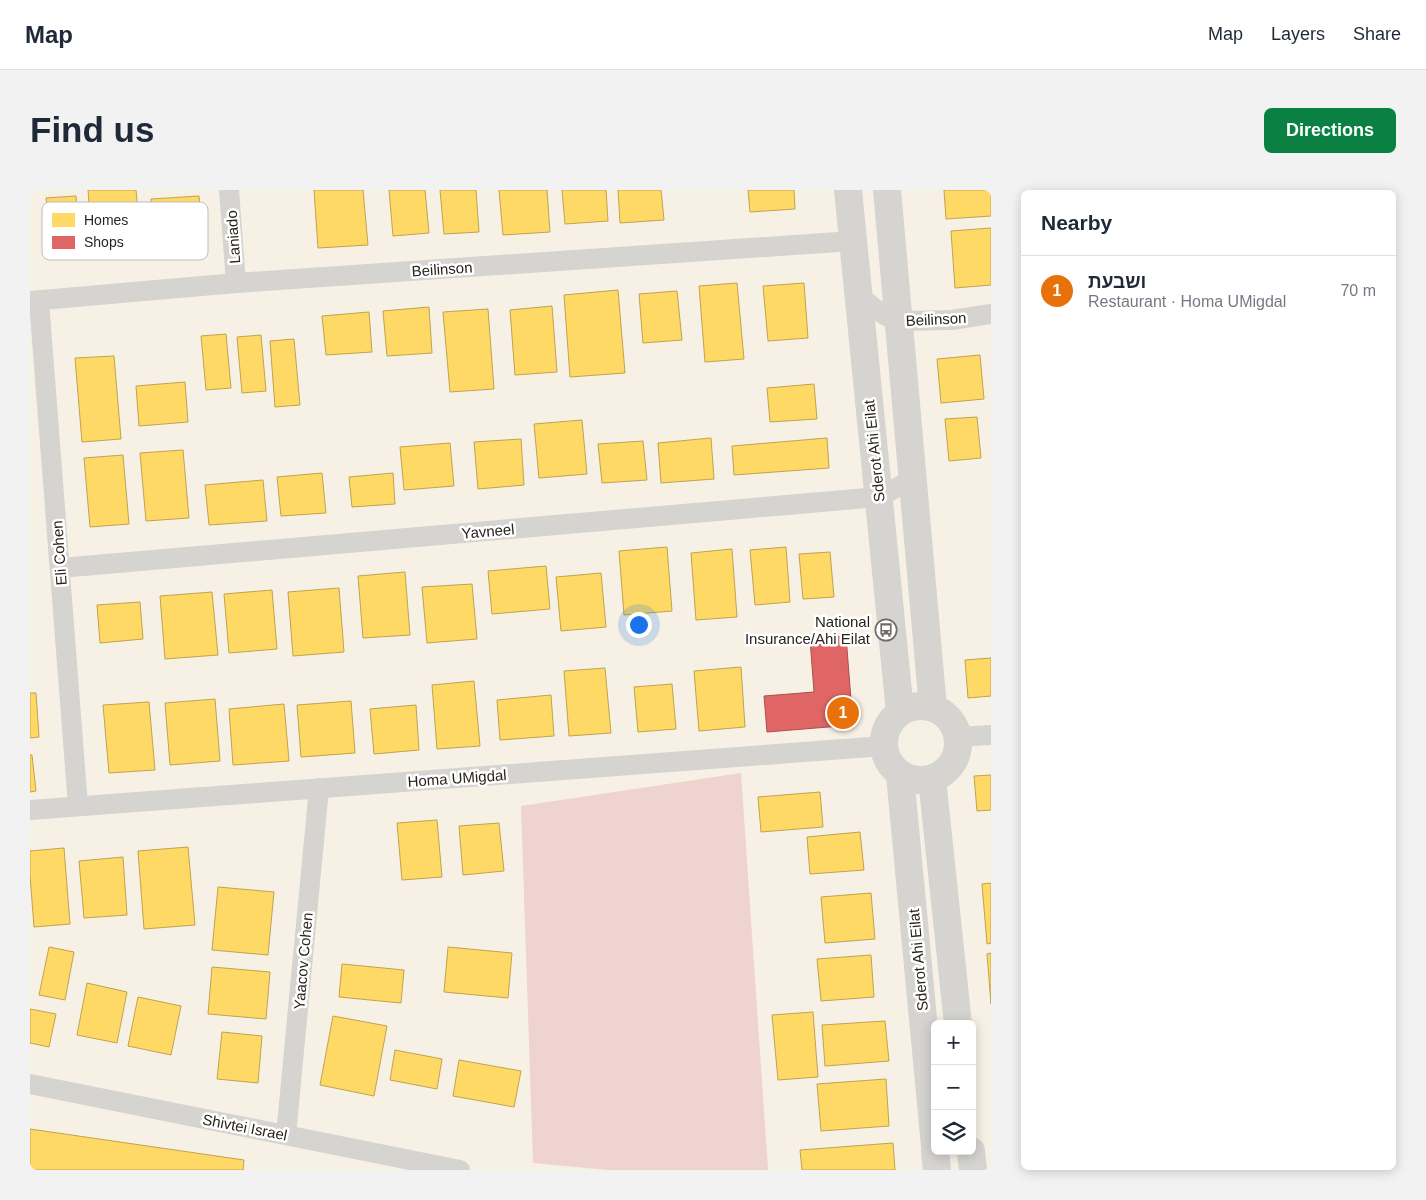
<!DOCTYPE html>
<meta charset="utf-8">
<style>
body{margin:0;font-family:Helvetica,Heebo,sans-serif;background:#f2f2f3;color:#1f2937}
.controls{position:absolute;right:15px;bottom:15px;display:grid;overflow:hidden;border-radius:8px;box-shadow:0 2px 12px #0003}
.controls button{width:45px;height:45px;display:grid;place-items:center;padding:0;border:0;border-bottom:1px solid #e0e1e3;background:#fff;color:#1f2937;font:25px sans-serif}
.you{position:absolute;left:608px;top:434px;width:18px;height:18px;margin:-12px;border:4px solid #fff;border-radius:50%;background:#1a73e8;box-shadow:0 0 0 8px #1a73e833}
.badge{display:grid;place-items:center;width:32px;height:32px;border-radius:50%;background:#0b8043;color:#fff;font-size:16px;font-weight:700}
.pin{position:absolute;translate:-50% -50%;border:2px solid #fff;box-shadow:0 1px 5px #0006}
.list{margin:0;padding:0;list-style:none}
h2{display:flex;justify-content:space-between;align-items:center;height:65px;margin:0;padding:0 20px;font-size:21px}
h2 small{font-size:16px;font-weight:400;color:#747a83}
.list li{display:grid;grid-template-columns:32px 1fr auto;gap:15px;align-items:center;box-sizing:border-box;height:70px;padding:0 20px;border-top:1px solid #e0e1e3}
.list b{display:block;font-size:19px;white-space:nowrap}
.list p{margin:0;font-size:16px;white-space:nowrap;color:#747a83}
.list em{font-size:16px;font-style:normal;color:#747a83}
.icon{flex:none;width:28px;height:28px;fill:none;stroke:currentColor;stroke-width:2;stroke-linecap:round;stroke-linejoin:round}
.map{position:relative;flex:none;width:961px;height:980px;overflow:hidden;border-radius:8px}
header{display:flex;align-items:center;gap:30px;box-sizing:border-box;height:70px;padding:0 25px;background:#fff;border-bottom:1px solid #e0e1e3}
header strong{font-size:24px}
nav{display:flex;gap:28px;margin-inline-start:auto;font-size:18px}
.intro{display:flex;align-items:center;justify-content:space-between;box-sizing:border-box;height:120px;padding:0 30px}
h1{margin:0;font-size:35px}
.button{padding:12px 22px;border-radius:8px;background:#0b8043;color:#fff;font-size:18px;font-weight:700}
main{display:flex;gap:30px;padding:0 30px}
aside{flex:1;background:#fff;border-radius:8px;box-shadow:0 2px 12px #0003}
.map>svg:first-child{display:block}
</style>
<header>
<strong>Map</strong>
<nav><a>Map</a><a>Layers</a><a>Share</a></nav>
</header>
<div class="intro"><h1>Find us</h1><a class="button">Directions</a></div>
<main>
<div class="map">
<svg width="961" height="980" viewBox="0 0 961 980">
<rect width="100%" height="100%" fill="#f7f0e5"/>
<!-- green -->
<path fill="#eed3ce" d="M711,583L738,980H578L503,973L491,616Z"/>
<!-- homes -->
<path fill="#ffd966" stroke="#bfa350" d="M58,0H106L112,64L63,68Z
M284,0H333L338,55L288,58Z
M359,0H395L399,43L363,46Z
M410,0H446L449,42L414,44Z
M469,0H517L520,42L473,45Z
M532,0H576L578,31L535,34Z
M588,0H631L634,30L590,33Z
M718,0H764L765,19L720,22Z
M914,0H961V26L916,29Z
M46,6L50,46L20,48L16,8Z
M169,6L174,62L126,65L121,9Z
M961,38V95L925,98L921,41Z
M707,93L714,169L675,172L669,96Z
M774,93L778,148L738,151L733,96Z
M588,100L595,183L540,187L534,105Z
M647,101L652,150L613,153L609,104Z
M522,116L527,182L485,185L480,120Z
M399,117L402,163L357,166L353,121Z
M458,119L464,199L420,202L413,122Z
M339,122L342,162L296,165L292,126Z
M196,144L201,198L176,200L171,146Z
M231,145L236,201L212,203L207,147Z
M264,149L270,215L245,217L240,151Z
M950,165L954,209L911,213L907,169Z
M84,166L91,249L52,252L45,168Z
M155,192L158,232L109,236L106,196Z
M784,194L787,229L740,232L737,198Z
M947,227L951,268L919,271L915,229Z
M552,230L557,284L509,288L504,234Z
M681,248L684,289L631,293L628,253Z
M797,248L799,278L704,285L702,256Z
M491,249L494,295L448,299L444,252Z
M613,251L617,290L572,293L568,254Z
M420,253L424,296L374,300L370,257Z
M153,260L159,328L116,331L110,263Z
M93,265L99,334L60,337L54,268Z
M292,283L296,323L251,326L247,287Z
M363,283L365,314L322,317L319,287Z
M233,290L237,331L179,335L175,295Z
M637,357L642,421L594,425L589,361Z
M756,357L760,412L725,415L720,360Z
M702,359L707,427L666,430L661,363Z
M800,362L804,407L773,409L769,364Z
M516,376L520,419L462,424L458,381Z
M375,382L380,445L333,448L328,386Z
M571,383L576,437L531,441L526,387Z
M442,394L447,449L397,453L392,397Z
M309,398L314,462L263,466L258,402Z
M242,400L247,459L199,463L194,404Z
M182,402L188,465L135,469L130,406Z
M110,412L113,449L70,453L67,415Z
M961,468V506L938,508L935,470Z
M711,477L715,537L669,541L664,481Z
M575,478L581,543L539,546L534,481Z
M444,491L450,556L407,559L402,495Z
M642,494L646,539L608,542L604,497Z
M0,503H6L9,547L0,548Z
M521,505L524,546L470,550L467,510Z
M185,509L190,571L140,575L135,513Z
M321,511L325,563L271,567L267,515Z
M119,512L125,580L79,583L73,515Z
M254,514L259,571L203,575L199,519Z
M386,515L389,560L344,564L340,519Z
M0,565H2L6,601L0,602Z
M961,585V620L947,621L944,586Z
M790,602L793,637L731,642L728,607Z
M407,630L412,687L372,690L367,633Z
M469,633L474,681L433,685L429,636Z
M830,642L834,680L780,684L777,647Z
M158,657L165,735L114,739L108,661Z
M34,658L40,734L4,737L0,685V661Z
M93,667L97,725L54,728L49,671Z
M961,693V753L957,754L952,694Z
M188,697L244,702L238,765L182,760Z
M841,703L845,749L795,753L791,707Z
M19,757L44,762L35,810L9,805Z
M418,757L482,763L478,808L414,802Z
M961,763V814L957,764Z
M841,765L844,807L791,811L787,769Z
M312,774L374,780L371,813L309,807Z
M182,777L240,782L236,829L178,824Z
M57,793L97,802L87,853L47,845Z
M108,807L151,816L141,865L98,856Z
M0,819L26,824L19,857L0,853Z
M783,822L788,887L748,890L742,825Z
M303,826L357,836L344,906L290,895Z
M855,831L859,871L795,876L792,835Z
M192,842L232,846L228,893L187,889Z
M365,860L412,869L407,899L360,890Z
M429,870L491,881L484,917L423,906Z
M856,889L859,936L791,941L787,894Z
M0,939L214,970L213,980H0Z
M863,953L865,980H772L770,960Z"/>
<!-- shops -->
<path fill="#e06666" stroke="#a95250" d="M816,446L823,535L737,542L734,506L784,502L780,449Z"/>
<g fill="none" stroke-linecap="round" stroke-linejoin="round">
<!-- street -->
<path stroke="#d5d4d1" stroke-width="20" d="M199,0L206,93
M829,105L843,117L856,126L869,131L922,130L961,124
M0,111L206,93L823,51
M9,111L48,616
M30,378L849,307L883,289
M928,547L961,545
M0,620L854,556
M0,894L430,980
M256,945L289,598"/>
<!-- secondary -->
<path stroke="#d5d4d1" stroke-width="28" d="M818,0L870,522
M857,0L903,518
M854 553a37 37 0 1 1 74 0a37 37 0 1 1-74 0Z
M870,585L905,956
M902,589L928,834
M905,961L907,980
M941,961L943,980"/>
</g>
<!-- icons -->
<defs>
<g id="bus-ring" transform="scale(1.125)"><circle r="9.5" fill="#fff" stroke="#716b63" stroke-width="1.5"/><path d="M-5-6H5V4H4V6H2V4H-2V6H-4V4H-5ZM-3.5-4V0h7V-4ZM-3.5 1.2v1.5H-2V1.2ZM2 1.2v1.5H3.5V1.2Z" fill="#716b63"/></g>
</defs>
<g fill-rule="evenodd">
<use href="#bus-ring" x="856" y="440"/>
</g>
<g text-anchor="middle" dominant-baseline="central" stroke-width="5" stroke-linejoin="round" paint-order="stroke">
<!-- street labels -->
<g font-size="15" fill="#29241d" stroke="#fff">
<text transform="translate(203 47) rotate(-94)">Laniado</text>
<text transform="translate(412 79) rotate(-4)">Beilinson</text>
<text transform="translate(906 129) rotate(-3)">Beilinson</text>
<text transform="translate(844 261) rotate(-96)">Sderot Ahi Eilat</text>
<text transform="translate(458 341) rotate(-5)">Yavneel</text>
<text transform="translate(29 363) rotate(-94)">Eli Cohen</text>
<text transform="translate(427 588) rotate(-4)">Homa UMigdal</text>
<text transform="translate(888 770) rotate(-95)">Sderot Ahi Eilat</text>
<text transform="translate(273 771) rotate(-85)">Yaacov Cohen</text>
<text transform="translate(215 937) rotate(11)">Shivtei Israel</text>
</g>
<!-- poi labels -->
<g font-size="15" fill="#29241d" stroke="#fff" text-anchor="end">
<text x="840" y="431">National<tspan x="840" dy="17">Insurance/Ahi Eilat</tspan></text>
</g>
</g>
<!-- legend -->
<rect x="12" y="12" width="166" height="58" rx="8" fill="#fff" stroke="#bfbdbb" stroke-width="1"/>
<rect x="22" y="23" width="23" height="14" fill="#ffd966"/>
<rect x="22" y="46" width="23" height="13" fill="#e06666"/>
<g font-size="14" fill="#29241d">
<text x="54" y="35">Homes</text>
<text x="54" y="57">Shops</text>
</g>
</svg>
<div class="controls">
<button>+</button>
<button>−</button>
<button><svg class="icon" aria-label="layers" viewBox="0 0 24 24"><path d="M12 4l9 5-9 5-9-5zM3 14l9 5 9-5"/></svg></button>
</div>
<div class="you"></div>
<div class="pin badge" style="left:813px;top:523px;background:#e8710a">1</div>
</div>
<aside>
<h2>Nearby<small></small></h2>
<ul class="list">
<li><span class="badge" style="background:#e8710a">1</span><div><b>ושבעת</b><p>Restaurant · Homa UMigdal</p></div><em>70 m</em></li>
</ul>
</aside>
</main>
